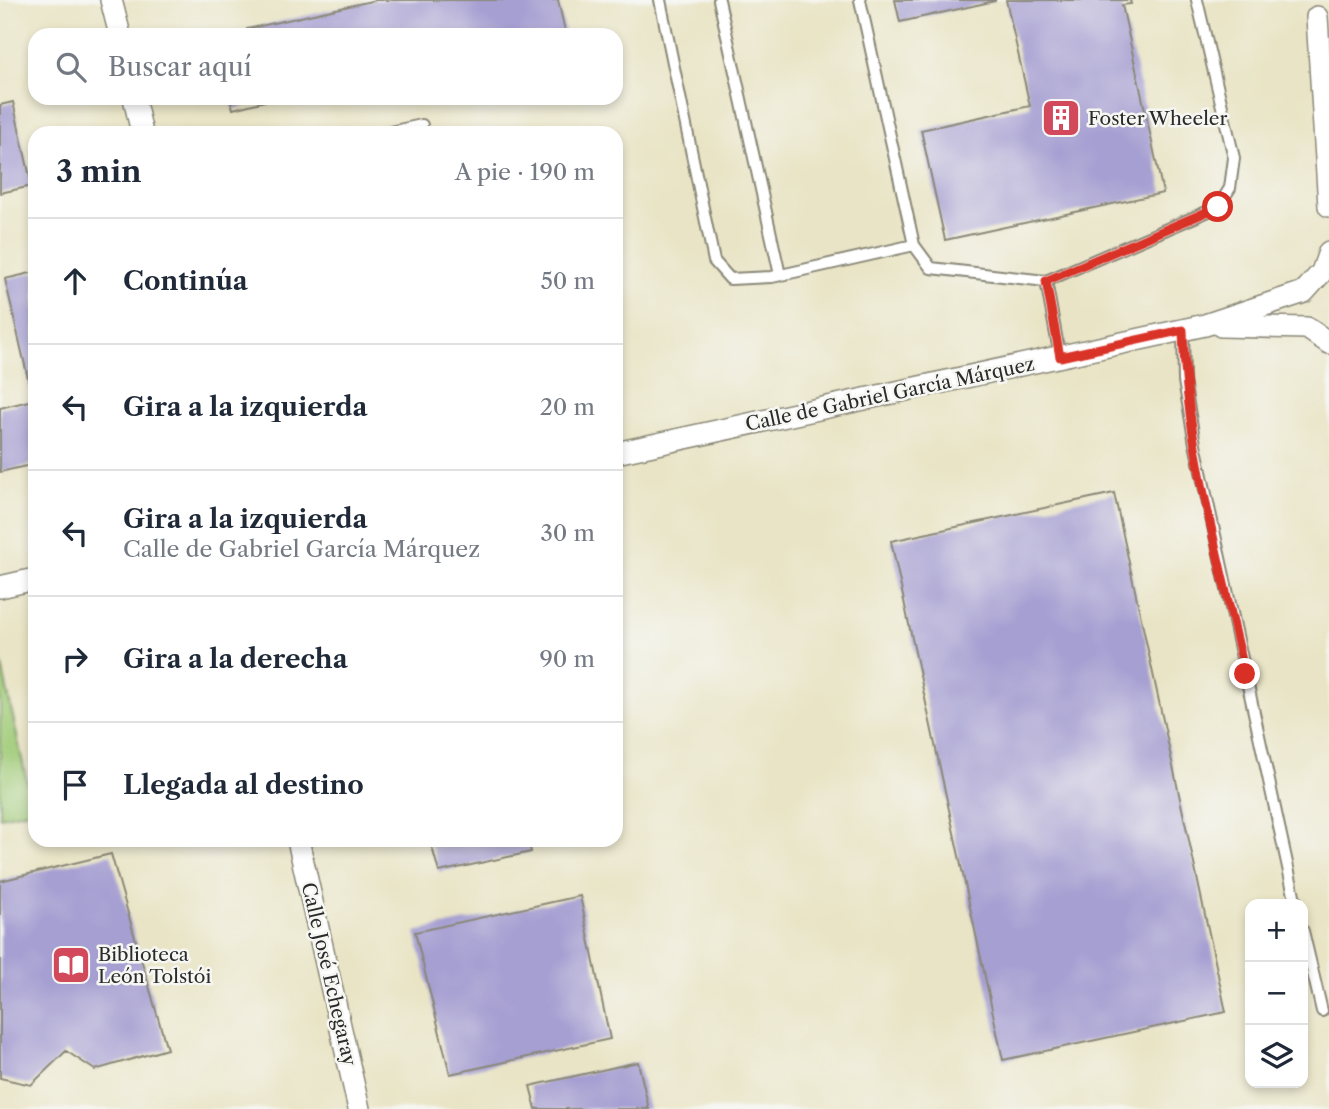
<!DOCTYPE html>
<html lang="es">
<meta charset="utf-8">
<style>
body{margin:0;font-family:"Libre Caslon Text",serif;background:#f6f6f7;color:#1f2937}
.controls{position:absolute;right:21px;bottom:21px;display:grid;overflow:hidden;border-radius:14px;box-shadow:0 4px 10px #0003}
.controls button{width:63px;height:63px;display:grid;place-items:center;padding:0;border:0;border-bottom:2px solid #e0e1e3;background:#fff;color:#1f2937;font:35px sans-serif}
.stop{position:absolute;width:21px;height:21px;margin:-16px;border:5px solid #d93025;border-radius:50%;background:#fff}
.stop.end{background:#d93025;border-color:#fff;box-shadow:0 2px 7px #0008}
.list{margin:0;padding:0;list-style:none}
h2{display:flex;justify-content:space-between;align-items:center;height:91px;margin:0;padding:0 28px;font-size:30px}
h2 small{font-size:23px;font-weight:400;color:#747a83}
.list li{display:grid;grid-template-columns:46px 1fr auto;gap:21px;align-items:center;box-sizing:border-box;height:126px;padding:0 28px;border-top:2px solid #e0e1e3}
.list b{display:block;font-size:26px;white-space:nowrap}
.list p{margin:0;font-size:23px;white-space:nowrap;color:#747a83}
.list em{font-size:23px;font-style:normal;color:#747a83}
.icon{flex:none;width:38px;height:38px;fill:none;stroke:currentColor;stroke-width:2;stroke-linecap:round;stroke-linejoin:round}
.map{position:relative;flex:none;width:1329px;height:1109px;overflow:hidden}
.search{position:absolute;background:#fff;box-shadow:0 4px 10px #0003;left:28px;top:28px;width:595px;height:77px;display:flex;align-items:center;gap:18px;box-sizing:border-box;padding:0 24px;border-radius:21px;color:#747a83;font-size:26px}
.panel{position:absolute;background:#fff;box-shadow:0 4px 10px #0003;left:28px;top:126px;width:595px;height:721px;border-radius:21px}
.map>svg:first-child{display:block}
</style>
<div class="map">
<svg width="1329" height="1109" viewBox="0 0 1329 1109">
<rect width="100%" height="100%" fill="#f6f6f2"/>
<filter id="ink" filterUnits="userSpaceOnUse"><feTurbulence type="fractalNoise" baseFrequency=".0143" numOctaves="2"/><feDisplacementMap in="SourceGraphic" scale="14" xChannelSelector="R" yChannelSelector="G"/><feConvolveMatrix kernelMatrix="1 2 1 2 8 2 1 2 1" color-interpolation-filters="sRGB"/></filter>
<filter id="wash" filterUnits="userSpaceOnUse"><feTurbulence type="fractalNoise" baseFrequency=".00686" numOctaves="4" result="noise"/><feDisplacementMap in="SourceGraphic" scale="28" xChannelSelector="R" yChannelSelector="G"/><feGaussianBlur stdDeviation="1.57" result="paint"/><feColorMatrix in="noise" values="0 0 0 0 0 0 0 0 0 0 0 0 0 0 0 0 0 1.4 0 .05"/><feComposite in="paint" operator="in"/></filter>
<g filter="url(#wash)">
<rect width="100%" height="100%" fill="#e9e4c5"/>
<!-- green -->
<path fill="#9fca76" stroke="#657a50" stroke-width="2" d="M0,657L33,810L0,817Z"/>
<g id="blocks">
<!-- building -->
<path fill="#a69fd2" d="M376,0H558L565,31L549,35H248L247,29Z
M895,0H995V1L900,22Z
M1006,0H1130L1131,4L1122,5L1163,193L945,240L921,130L1030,106Z
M230,98H273V99L233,109Z
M13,102L32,186L0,193V105Z
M35,272V464L0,472V408L33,400L5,279Z
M1114,493L1226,1012L1003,1060L891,541Z
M430,840H528L531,852L439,872Z
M111,854L167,1049L95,1070L66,1051L31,1085L0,1078V881Z
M580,896L610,1039L450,1074L415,932Z
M638,1062L649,1109H536L530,1086Z"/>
</g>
</g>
<g filter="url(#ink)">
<use href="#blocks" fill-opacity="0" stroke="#8a8878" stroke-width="2"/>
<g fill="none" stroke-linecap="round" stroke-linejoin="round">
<!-- service casing -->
<g stroke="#8a8878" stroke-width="14">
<path id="service" d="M660,0L714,261L730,279L772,277L914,245L931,268L1046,281L1218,207L1230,188L1234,158L1197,0
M719,0L780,275
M860,0L914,245
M385,133L422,125
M1046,281L1060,357
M1183,330L1184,381L1195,444L1296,904
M1303,931L1322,1011"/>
</g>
<!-- minor casing -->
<g stroke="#8a8878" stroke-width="24">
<path id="minor" d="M111,0L120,35
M1317,17L1329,206
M134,98L142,133
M1221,326L1307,328L1329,343
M616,453L1205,325L1304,292L1322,272L1329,252
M0,587L35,579
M298,840L359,1109"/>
</g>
<!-- service -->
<use href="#service" stroke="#fff" stroke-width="10"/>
<!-- minor -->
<use href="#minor" stroke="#fff" stroke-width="21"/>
</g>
</g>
<g fill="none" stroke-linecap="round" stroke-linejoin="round" filter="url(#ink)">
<!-- route -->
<path stroke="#d93025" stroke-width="9" d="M1218,207L1046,281L1060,357L1183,330C1186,446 1220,561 1245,674"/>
</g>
<!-- icons -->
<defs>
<g id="building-square" transform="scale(2.0125)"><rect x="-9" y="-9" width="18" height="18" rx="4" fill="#d1495b" stroke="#f6f6f2"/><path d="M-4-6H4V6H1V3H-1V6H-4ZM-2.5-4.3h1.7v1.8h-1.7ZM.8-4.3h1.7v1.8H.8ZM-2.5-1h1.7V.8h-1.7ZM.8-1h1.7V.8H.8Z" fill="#fff"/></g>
<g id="library-square" transform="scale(2.0125)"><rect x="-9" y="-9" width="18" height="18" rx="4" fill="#d1495b" stroke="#f6f6f2"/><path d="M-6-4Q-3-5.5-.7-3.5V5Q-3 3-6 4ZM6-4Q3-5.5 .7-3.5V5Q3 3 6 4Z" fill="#fff"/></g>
</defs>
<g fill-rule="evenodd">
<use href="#building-square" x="1061" y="118"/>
<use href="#library-square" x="71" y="965"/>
</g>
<g text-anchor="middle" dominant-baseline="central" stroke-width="5" stroke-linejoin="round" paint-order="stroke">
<!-- poi labels -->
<g font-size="19" fill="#2b2b2b" stroke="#f6f6f2" text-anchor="start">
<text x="1088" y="118">Foster Wheeler</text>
<text x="98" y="954">Biblioteca<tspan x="98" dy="22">León Tolstói</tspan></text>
</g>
<!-- street labels -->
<g font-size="19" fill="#2b2b2b" stroke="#f6f6f2">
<text transform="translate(890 394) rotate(-12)">Calle de Gabriel García Márquez</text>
<text transform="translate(329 974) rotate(77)">Calle José Echegaray</text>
</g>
</g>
</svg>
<div class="controls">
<button>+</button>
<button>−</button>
<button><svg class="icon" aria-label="layers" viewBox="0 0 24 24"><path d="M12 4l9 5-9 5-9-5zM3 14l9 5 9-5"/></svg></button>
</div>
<div class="stop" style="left:1218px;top:207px"></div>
<div class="stop end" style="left:1245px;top:674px"></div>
<div class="search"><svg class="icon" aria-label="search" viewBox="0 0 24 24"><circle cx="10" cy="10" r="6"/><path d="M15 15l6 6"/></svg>Buscar aquí</div>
<section class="panel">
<h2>3 min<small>A pie · 190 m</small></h2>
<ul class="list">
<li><svg class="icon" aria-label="ahead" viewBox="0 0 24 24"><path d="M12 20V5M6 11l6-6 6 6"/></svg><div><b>Continúa</b></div><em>50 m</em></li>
<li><svg class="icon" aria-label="left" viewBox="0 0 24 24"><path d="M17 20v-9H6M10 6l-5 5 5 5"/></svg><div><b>Gira a la izquierda</b></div><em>20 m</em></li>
<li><svg class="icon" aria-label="left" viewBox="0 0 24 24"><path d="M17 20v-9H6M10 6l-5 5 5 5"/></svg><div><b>Gira a la izquierda</b><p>Calle de Gabriel García Márquez</p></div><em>30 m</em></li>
<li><svg class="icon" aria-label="right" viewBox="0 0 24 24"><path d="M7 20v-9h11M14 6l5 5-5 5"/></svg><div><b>Gira a la derecha</b></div><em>90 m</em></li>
<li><svg class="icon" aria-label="arrive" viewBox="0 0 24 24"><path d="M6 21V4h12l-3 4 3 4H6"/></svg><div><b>Llegada al destino</b></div></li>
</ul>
</section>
</div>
